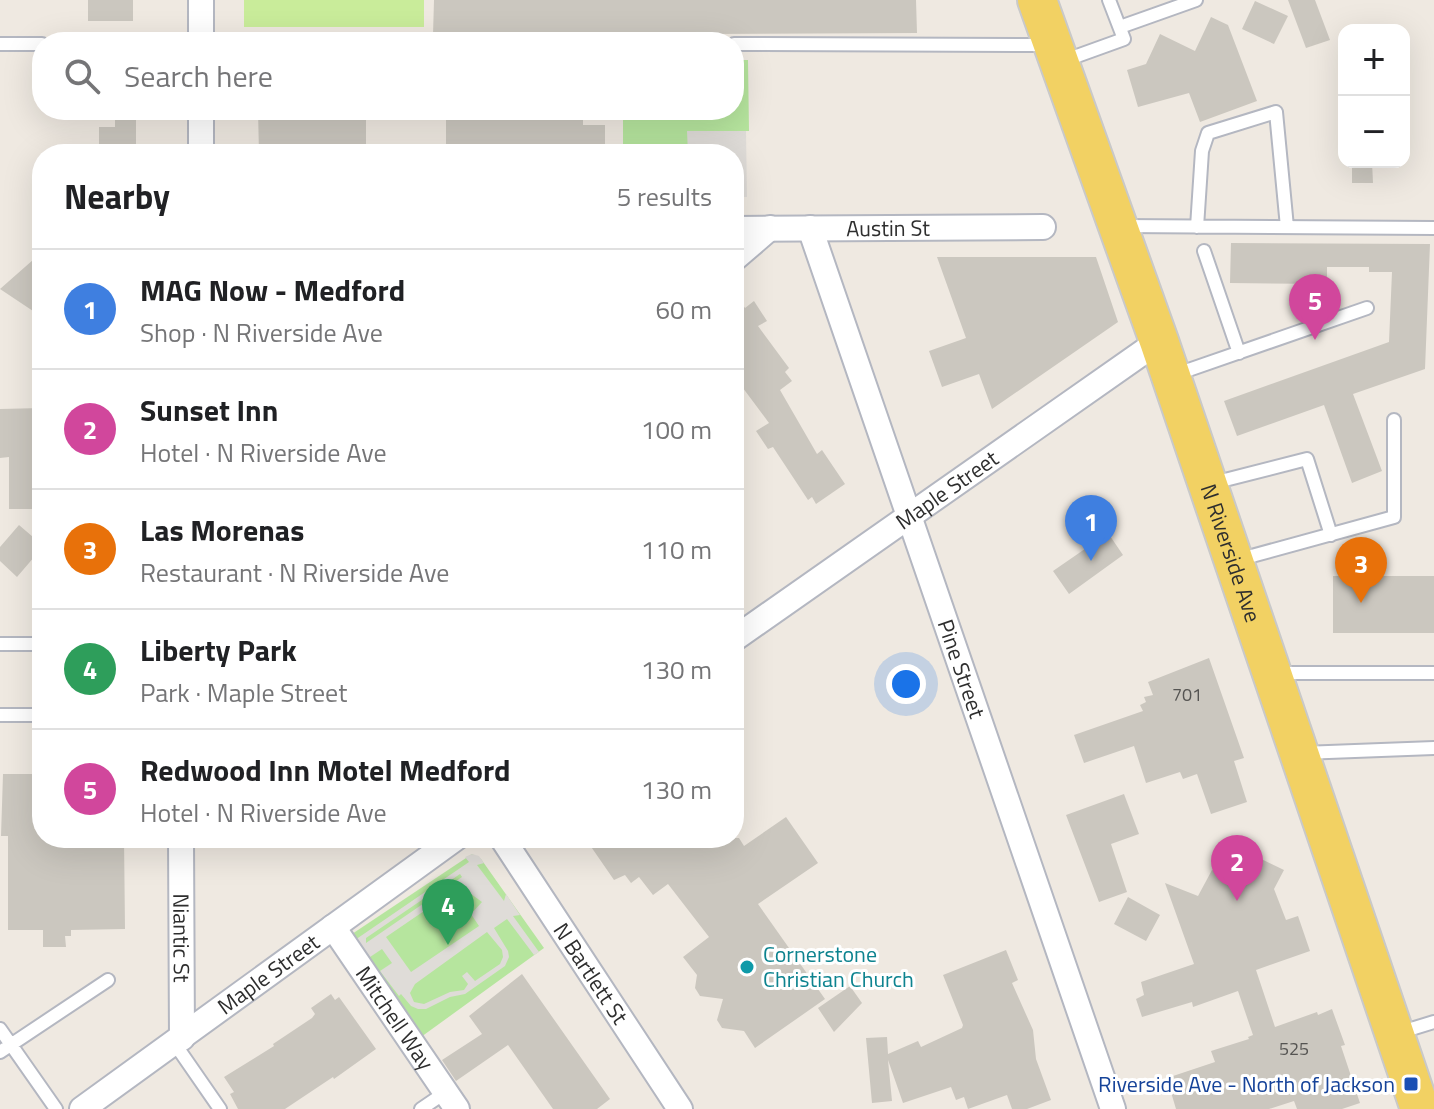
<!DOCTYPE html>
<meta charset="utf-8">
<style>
body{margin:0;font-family:"Titillium Web",sans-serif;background:#f2f2f2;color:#202124}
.controls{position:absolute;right:24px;top:24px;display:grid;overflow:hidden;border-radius:16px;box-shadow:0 8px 32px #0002}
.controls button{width:72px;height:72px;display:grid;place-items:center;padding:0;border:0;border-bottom:2px solid #e0e0e0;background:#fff;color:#202124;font:40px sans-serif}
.you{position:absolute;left:906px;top:684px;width:28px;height:28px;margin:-20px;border:6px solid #fff;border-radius:50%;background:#1a73e8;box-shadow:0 0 0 12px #1a73e833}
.badge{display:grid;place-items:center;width:52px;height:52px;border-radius:50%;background:#2563eb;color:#fff;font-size:26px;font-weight:700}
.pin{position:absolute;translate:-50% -66px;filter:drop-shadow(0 2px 4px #0008)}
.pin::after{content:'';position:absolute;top:42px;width:28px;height:24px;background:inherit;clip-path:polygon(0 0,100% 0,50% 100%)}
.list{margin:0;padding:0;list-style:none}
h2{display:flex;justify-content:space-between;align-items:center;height:104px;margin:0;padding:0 32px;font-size:34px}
h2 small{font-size:26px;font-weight:400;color:#757577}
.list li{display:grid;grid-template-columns:52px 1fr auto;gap:24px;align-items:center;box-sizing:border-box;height:120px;padding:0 32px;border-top:2px solid #e0e0e0}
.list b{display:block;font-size:30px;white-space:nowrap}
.list p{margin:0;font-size:26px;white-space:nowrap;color:#757577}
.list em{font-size:26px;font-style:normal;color:#757577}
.icon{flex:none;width:44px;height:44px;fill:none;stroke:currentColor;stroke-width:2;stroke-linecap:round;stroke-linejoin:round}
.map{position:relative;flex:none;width:1434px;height:1109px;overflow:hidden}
.search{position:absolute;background:#fff;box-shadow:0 8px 32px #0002;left:32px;top:32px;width:712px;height:88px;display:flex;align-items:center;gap:20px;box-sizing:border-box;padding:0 28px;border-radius:32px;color:#757577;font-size:30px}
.panel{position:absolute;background:#fff;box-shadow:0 8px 32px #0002;left:32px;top:144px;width:712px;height:704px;border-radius:32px}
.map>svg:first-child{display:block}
</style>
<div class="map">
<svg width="1434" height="1109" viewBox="0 0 1434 1109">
<rect width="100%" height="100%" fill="#efe9e1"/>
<!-- green -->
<path fill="#b6e59e" d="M734,60H748L749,131H688V154H623V110H734Z
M472,854L481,859L544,948L421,1037L352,934Z"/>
<!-- pitch -->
<path fill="#c9ec9a" d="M244,0H424V27H244Z"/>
<!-- plaza -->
<path fill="#dfdcd8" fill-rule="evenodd" d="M687,131H746L747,197H734V154H688Z
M472,854L479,856L484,863L477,865L504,901L506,894L520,915L513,916L539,952L534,955L507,919L494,928L508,951L509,957L505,966L465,994L450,997L426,1009H418L411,1006L401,994L399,996L380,971L392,963L382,949L370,957L368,954L363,957L352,942L469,862L465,857ZM460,874L462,877L366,943V938ZM467,891L482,902L471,914L479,926L411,972L386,937L449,894L455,891ZM487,932L502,950L503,957L500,964L475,981L467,972L462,976L468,984L464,990L450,992L424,1004L414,1002L410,993L415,984Z"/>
<!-- building -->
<path fill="#cbc7bf" d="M88,0H133V21H88Z
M434,0H916L917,33L433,35Z
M1288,0H1315L1330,40L1306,48Z
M1255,1L1288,16L1274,44L1242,29Z
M1211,17L1228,25L1257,101L1200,122L1189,93L1138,107L1127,70L1146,64L1160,34L1195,51Z
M115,110H136V154H99V127H115Z
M258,110H366V154H259Z
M446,110H583V125H605V154H446Z
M1352,162H1372L1373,183H1352Z
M1231,243L1430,244L1425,369L1353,394L1382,471L1352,483L1324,405L1237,436L1224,401L1389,342L1392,272H1369V267H1327V284L1230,283Z
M42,252V317L0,289Z
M937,257H1096L1118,322L992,409L979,374L942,387L929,351L966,338Z
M734,293L745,308L754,301L767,321L758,326L789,368L785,372L792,381L780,390L817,454L822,450L845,484L816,504L812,497L808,500L773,447L768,449L756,431L769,423L734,376Z
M42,408V509H9V457L0,458V409Z
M19,525L40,543L37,546L41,549L17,577L0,561V547Z
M1108,533L1123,555L1069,594L1053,571Z
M1333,576H1434V633H1333Z
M1209,658L1244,758L1234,761L1247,802L1211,814L1197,774L1183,779L1180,772L1146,783L1134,746L1084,763L1074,735L1143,711L1140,705L1146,702L1144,697L1153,695L1148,682Z
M3,774H42V838H124L125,929L71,930V936H65L66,947H43V930H8V836H1Z
M1124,794L1139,834L1111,844L1127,892L1099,902L1066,815Z
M786,817L818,863L758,904L825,999L755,1048L744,1031L722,1028L717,1020L723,999L700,996L695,988L697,975L683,957L709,937L668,884L653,895L639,877L631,883L625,875L614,880L585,838H739L744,846Z
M1255,856L1284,870L1274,889L1286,920L1298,916L1310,951L1256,970L1275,1027L1317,1012L1318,1015L1332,1009L1345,1045L1341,1046L1360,1103L1342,1109H1297L1294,1101L1269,1109H1176L1168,1082L1174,1079L1173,1076L1215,1062L1211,1051L1249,1039L1248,1037L1253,1035L1238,991L1193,1007L1192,1002L1142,1017L1136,999L1144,995L1141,982L1194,964L1165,883L1198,896L1212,870L1242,882Z
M1128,897L1160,915L1146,941L1114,924Z
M1006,950L1018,980L1012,983L1033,1030L1036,1059L1051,1100L1027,1109H1012L1007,1095L968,1109L964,1097L956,1100L951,1087L903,1103L888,1060L892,1101L872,1103L866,1038L887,1037L888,1054L918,1041L921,1047L962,1028L963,1025L943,975Z
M522,974L610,1099L597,1109H553L508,1045L456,1081L442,1060L482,1034L469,1016Z
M850,986L862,1003L834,1032L818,1008Z
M331,994L335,1000L339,997L376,1049L334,1079L333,1077L285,1109H238L230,1094L234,1092L224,1077L274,1046L273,1044L312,1018L315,1014L311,1008Z"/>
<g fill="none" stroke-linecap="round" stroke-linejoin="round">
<!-- lane casing -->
<g stroke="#b4b7c1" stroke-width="16">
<path id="lane" d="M1120,27L1196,0
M0,44H42
M734,44L1047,45
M1063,61L1124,39L1109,0
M1122,226L1434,228
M1197,227L1202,151L1208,133L1276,112L1287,227
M1204,251L1239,353
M1174,375L1367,308
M1213,483L1307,459L1331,535
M1237,560L1394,517V420
M0,644H42
M1277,673H1434
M0,715H42
M1302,753L1434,748
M0,1029L56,1109
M1398,1033L1434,1022
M175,1044L220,1109
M0,1052L108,980
M421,1109L446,1092"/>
</g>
<!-- street casing -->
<g stroke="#b4b7c1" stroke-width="28">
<g id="street">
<path d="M201,0V42"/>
<path d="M201,110V154"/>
<path id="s1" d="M810,228L1113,1109"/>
<path id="s2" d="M734,229L1043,227"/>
<path d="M734,259L770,228"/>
<path id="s3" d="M734,639L1159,341"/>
<path id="s4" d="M181,838L182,1038"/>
<path id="s5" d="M502,838L680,1109"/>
<path id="s6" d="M333,927L457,1109"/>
<path id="s7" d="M82,1109L456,838"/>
</g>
</g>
<!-- primary casing -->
<g stroke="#c9c9c9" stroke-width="42">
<g id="primary">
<path id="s8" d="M1037,0L1159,341L1420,1109"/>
</g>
</g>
<!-- lane -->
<use href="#lane" stroke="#fff" stroke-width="12"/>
<!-- street -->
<use href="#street" stroke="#fff" stroke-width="24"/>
<!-- primary -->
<use href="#primary" stroke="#f2d163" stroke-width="38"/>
</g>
<!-- markers -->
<circle fill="#0f9aa8" stroke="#fff" stroke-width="3" cx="747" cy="967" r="8"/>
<rect fill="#1a4fb4" stroke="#fff" stroke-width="3" x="1403" y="1076" width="16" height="16" rx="4"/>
<g text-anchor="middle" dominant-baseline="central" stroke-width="6" stroke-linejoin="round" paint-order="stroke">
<!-- number labels -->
<g font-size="18" fill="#555452">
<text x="1187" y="694">701</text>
<text x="1294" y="1048">525</text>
</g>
<!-- street labels -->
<g font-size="22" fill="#2e2e2e" stroke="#fff">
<text stroke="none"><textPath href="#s2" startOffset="154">Austin St</textPath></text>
<text stroke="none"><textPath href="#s3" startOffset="260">Maple Street</textPath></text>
<text stroke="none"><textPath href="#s8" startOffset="586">N Riverside Ave</textPath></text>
<text stroke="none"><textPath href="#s1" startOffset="466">Pine Street</textPath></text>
<text stroke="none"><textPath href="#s4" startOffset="100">Niantic St</textPath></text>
<text stroke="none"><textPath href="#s7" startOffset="230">Maple Street</textPath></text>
<text stroke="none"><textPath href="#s5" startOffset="162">N Bartlett St</textPath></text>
<text stroke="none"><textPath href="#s6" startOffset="110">Mitchell Way</textPath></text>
</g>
<!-- culture labels -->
<g font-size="22" fill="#0d838f" stroke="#fff" text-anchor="start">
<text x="763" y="954">Cornerstone<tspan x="763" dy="25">Christian Church</tspan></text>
</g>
<!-- transit labels -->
<g font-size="22" fill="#164399" stroke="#fff" text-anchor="end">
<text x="1395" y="1084">Riverside Ave - North of Jackson</text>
</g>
</g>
</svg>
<div class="controls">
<button>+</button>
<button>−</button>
</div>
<div class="you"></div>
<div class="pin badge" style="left:1091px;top:561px;background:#3f7fe0">1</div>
<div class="pin badge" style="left:1237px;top:901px;background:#d1479c">2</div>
<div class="pin badge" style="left:1361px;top:603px;background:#e8710a">3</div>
<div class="pin badge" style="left:448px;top:945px;background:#2e9e5b">4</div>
<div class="pin badge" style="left:1315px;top:340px;background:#d1479c">5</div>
<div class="search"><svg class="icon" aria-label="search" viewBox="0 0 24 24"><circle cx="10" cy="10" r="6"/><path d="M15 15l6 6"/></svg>Search here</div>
<section class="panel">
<h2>Nearby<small>5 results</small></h2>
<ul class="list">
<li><span class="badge" style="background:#3f7fe0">1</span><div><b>MAG Now - Medford</b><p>Shop · N Riverside Ave</p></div><em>60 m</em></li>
<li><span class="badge" style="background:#d1479c">2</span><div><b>Sunset Inn</b><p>Hotel · N Riverside Ave</p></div><em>100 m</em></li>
<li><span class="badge" style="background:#e8710a">3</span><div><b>Las Morenas</b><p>Restaurant · N Riverside Ave</p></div><em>110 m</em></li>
<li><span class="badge" style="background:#2e9e5b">4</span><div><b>Liberty Park</b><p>Park · Maple Street</p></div><em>130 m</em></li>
<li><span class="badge" style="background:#d1479c">5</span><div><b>Redwood Inn Motel Medford</b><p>Hotel · N Riverside Ave</p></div><em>130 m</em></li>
</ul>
</section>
</div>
